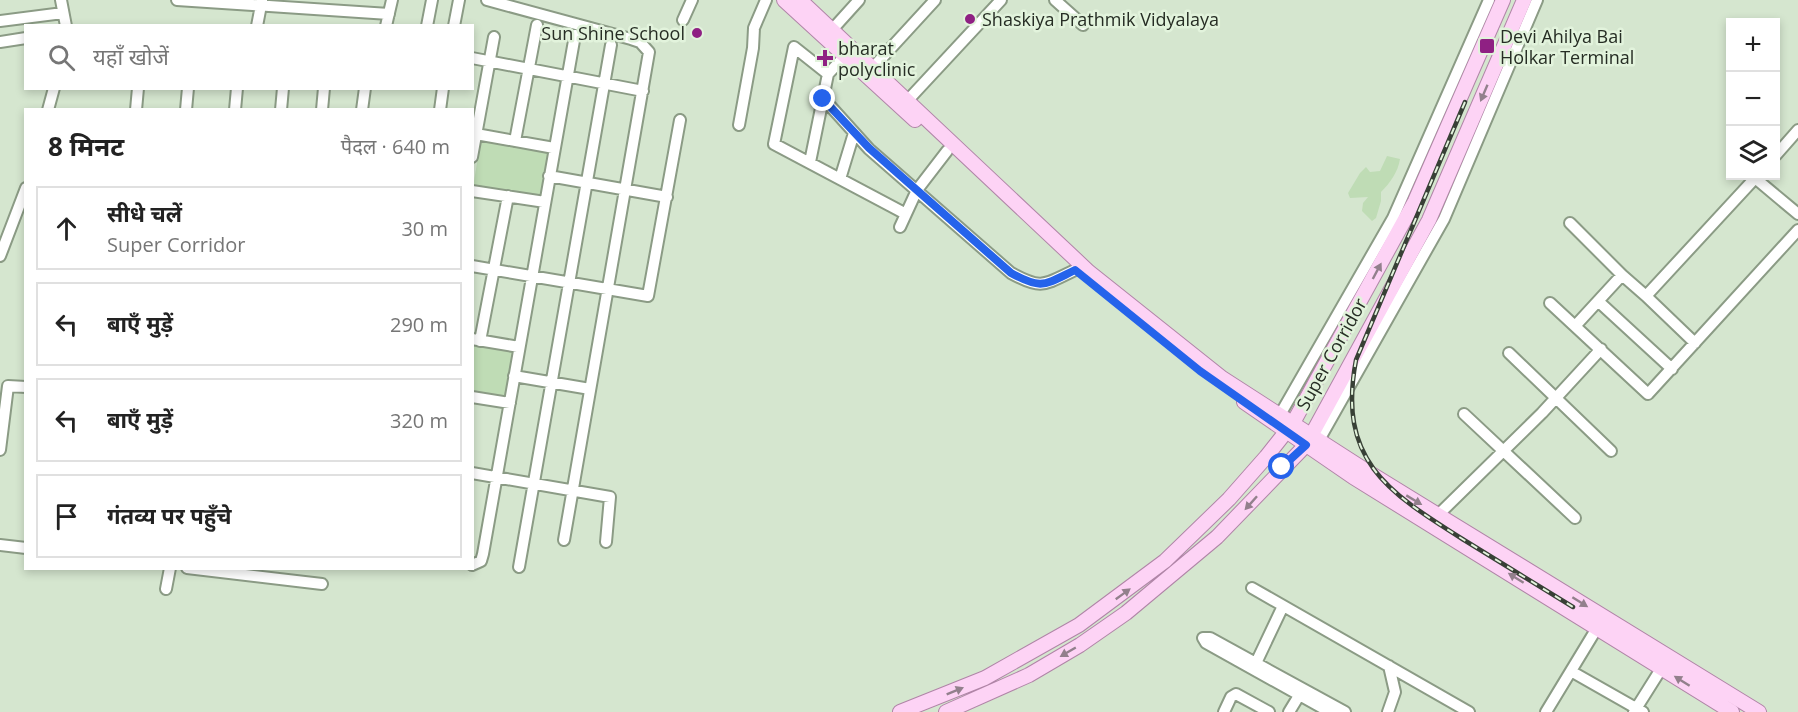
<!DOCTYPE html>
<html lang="hi">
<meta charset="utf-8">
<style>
body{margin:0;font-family:"Open Sans","Noto Sans Devanagari",sans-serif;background:#f6f6f6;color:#222}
.controls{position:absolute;right:18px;top:18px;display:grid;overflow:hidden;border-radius:0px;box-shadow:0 3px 9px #0003}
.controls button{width:54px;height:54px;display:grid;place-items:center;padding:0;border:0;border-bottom:2px solid #e0e0e0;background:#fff;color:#222;font:30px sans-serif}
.stop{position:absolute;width:18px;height:18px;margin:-14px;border:4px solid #2563eb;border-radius:50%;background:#fff}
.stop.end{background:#2563eb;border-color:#fff;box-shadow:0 2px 6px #0008}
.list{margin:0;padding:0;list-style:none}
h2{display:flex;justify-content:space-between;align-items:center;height:78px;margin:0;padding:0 24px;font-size:26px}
h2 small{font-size:20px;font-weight:400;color:#767676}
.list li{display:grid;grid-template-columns:39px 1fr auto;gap:18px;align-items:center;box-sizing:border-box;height:84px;margin:0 12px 12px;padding:0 12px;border:2px solid #e0e0e0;border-radius:0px}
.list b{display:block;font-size:22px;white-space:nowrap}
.list p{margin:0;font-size:20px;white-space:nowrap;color:#767676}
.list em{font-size:20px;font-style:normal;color:#767676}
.icon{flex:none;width:33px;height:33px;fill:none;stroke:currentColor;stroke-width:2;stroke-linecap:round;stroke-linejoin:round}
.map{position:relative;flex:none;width:1798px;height:712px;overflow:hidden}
.search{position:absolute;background:#fff;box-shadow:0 3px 9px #0003;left:24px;top:24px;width:450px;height:66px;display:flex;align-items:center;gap:15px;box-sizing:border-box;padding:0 21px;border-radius:0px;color:#767676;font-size:22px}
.panel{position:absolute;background:#fff;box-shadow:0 3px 9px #0003;left:24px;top:108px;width:450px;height:462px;border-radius:0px}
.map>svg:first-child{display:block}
</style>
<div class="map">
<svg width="1798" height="712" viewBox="0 0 1798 712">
<rect width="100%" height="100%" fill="#d5e6cf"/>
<!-- green -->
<path fill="#bfdcb5" d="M481,139L550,151L541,199L473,187Z
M1387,156L1400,159C1398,172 1390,183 1381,192V201L1376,218L1372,221L1362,211L1363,203L1368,197L1350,198L1348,193L1360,173L1366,167L1370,172L1380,171Z
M472,343L515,350L507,399L473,393Z"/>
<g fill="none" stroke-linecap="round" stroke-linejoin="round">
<!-- minor casing -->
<g stroke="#8b9b85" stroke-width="14">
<path id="minor" d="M61,0L66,26
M177,0L389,14
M487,0L631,39L640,42L649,52L564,540
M1055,0L1083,25
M683,20L692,0
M0,21L63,13
M257,26L262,0
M386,26L392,0
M427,26L432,0
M454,26L459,0
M831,31L859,0
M0,42L26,38
M472,58L643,91
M868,73L935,0
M828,74L794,47L774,144L906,214
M823,98L869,149L1011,273C1042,290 1044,285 1075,270
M908,100L1001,0
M48,110L54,88
M136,110L138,88
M186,110L188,88
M235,110L237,88
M281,110L283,88
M322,110L324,88
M362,110L365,88
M440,110L443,88
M739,125L753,48L754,28L766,0
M476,134L554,148
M515,141L537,25
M1776,155L1798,130
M472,157L494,37
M810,162L828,74L845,56
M549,176L667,197
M1755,178L1798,214
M840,179L854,133
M472,191L545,202
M1570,223L1622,275
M900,227L917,190L947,151
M0,256L26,188
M472,266L648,296L680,120
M1646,296L1695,343
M1598,301L1672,369
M1550,303L1648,394L1798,230
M1576,325L1622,275L1646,296L1757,176
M472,339L519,347
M480,341L508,196
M1509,353L1611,451
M514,376L590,389
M472,397L510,403
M1464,414L1575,518
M1277,420L1393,218L1489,0
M1315,447L1444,219L1537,0
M0,450L8,386L26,387
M472,473L610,497L606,542
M1438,515L1542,413L1601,349
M0,545L26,548
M472,565L481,561L483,554L575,35
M519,567L611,45
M187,568L322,584
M1252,588L1469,712
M166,589L170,568
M1256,663L1283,606
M1576,674L1643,712
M1224,712L1231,697L1236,694L1269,712
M1289,712L1303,689
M1330,712L1206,643L1203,638H1210L1345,712
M1388,712L1395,692L1389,666
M1546,712L1597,628
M1634,712L1661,669"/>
</g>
<!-- major casing -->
<g stroke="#b085a7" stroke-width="16">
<path id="major" d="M784,0L915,120
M800,0L1089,272L1222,378L1368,472L1759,712
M1244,402L1353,477L1732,712
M900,712L985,678L1079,625L1165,561L1229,499L1266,457L1293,423L1415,201L1503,0
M946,712L1029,675L1080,645L1126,613L1217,537L1306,445L1429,220L1524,0"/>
</g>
<!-- minor -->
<use href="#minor" stroke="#fff" stroke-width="10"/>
<!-- major -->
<use href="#major" stroke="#fdd3f5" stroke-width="14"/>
<!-- rail casing -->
<g stroke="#384036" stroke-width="4.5">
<path id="rail" d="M1465,102L1356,360C1337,461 1388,492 1464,540C1500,562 1537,585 1573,607"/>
</g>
<!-- rail -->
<use href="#rail" stroke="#e2f3dc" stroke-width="2" stroke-dasharray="7" stroke-linecap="butt"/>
</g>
<!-- one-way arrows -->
<defs><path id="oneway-solid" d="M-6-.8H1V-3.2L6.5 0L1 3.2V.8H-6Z" transform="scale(1.5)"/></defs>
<g fill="#92808c">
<use href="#oneway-solid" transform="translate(1484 93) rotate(113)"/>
<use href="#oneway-solid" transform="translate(1377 271) rotate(-62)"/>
<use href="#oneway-solid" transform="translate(1414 500) rotate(31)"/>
<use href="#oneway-solid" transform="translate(1251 503) rotate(132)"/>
<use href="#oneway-solid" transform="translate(1516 578) rotate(-148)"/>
<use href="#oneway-solid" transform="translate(1123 594) rotate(-36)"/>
<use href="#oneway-solid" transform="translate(1580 602) rotate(32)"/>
<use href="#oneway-solid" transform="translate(1068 652) rotate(150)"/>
<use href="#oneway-solid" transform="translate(1682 681) rotate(-148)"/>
<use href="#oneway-solid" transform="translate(955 691) rotate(-22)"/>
</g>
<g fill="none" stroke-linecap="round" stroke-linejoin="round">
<!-- route -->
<path stroke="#2563eb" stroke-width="8" d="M823,99L869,148L1011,273C1042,290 1044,285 1075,270L1200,371L1306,445L1282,467"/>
</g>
<!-- markers -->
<g fill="#8f2083" stroke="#e2f3dc" stroke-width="2">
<circle cx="970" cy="19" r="6"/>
<circle cx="697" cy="33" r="6"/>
<rect x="1479" y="38" width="16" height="16" rx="3"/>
<path d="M822 49h6v6h6v6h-6v6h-6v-6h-6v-6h6z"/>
</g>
<g text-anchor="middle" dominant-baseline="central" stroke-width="5" stroke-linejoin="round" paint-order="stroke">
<!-- poi labels -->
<g font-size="18" fill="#262d24" stroke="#e2f3dc" text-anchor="start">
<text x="982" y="19">Shaskiya Prathmik Vidyalaya</text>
<text x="685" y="33" text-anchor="end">Sun Shine School</text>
<text x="1500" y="36">Devi Ahilya Bai<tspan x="1500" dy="21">Holkar Terminal</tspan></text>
<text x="838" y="48">bharat<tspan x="838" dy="21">polyclinic</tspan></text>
</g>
<!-- street labels -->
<g font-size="18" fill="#262d24" stroke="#e2f3dc">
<text transform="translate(1331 354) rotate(-61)">Super Corridor</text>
</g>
</g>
</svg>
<div class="controls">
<button>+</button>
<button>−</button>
<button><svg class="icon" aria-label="layers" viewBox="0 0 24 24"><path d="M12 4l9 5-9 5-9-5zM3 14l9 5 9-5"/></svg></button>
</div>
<div class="stop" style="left:1282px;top:467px"></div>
<div class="stop end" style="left:823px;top:99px"></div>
<div class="search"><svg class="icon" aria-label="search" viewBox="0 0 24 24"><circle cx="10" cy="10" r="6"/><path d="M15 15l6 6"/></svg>यहाँ खोजें</div>
<section class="panel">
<h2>8 मिनट<small>पैदल · 640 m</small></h2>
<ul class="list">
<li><svg class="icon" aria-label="ahead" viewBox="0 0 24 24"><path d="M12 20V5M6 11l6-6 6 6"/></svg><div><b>सीधे चलें</b><p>Super Corridor</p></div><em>30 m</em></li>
<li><svg class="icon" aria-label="left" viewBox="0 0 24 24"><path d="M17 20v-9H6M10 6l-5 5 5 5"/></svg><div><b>बाएँ मुड़ें</b></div><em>290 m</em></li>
<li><svg class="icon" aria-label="left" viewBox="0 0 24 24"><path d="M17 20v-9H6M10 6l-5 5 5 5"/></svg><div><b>बाएँ मुड़ें</b></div><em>320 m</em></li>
<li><svg class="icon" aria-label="arrive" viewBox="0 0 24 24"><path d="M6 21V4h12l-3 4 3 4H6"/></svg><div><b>गंतव्य पर पहुँचे</b></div></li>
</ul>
</section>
</div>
